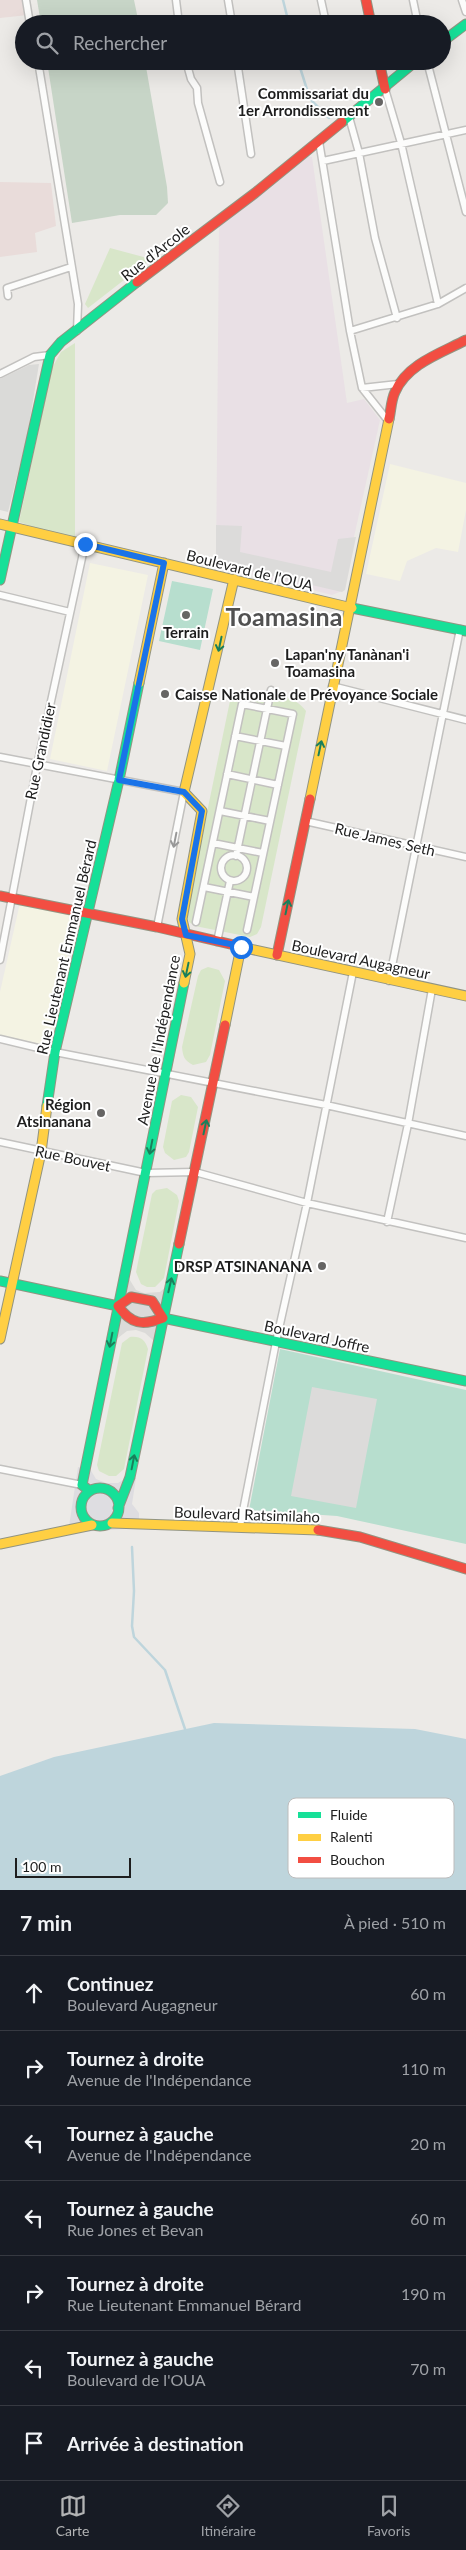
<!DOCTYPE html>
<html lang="fr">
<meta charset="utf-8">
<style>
body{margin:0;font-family:Lato,sans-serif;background:#20242c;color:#f1f3f6}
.scale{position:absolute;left:15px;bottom:12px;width:116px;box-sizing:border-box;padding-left:5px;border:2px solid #1e1e1e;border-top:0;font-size:14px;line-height:18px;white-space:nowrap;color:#1e1e1e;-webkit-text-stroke:4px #fff;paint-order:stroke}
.stop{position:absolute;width:15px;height:15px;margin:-11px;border:4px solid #1a73e8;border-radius:50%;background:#fff}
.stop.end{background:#1a73e8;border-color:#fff;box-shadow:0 1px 5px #0008}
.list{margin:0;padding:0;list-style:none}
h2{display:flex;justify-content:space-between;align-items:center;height:65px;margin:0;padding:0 20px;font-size:21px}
h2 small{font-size:16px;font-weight:400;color:#9ea1a6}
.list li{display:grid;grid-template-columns:32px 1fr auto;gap:15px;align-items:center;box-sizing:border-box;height:75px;padding:0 20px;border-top:1px solid #363941}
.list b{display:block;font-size:19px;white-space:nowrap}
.list p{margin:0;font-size:16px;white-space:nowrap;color:#9ea1a6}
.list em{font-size:16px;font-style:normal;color:#9ea1a6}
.icon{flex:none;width:28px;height:28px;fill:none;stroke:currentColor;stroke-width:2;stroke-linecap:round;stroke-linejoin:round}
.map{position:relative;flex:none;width:466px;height:1890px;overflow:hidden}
.search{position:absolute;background:#171b24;box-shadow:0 5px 20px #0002;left:15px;right:15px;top:15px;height:55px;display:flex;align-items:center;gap:12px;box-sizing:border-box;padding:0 18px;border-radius:28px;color:#9ea1a6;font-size:19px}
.sheet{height:590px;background:#171b24}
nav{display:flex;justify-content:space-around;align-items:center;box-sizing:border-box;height:70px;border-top:1px solid #363941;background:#171b24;font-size:14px;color:#9ea1a6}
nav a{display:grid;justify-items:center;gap:2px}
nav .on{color:#b2b3b4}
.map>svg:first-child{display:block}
</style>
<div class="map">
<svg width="466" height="1890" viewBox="0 0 466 1890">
<rect width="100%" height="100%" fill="#eceae7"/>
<!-- residential -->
<path fill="#dbdad8" d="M120,1275L128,1277L136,1290L144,1293L160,1292L167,1286L175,1288L162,1349L155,1347L153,1340L145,1333L136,1330L127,1331L114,1341L106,1340Z"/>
<!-- commercial -->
<path fill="#e9dcda" d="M0,0H25L28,15L0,18Z
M0,182L51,183L56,226L35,233L37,252L0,257Z"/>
<!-- industrial -->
<path fill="#e9e0e5" d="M305,156L312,157L347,403L364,399L380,420L342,591L332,595L216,566L219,227Z"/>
<!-- education -->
<path fill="#f4f3e3" d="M390,464L466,483V510L458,552L436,548L407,561L400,581L366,574Z
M90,563L148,575L107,771L50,759Z
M20,903L76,914L50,1046L0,1035V992Z"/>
<!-- religious -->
<path fill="#dadad8" d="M39,364L27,437L8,512L0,510V379L29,365Z"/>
<!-- grass -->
<path fill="#d8e6c9" d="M110,248L151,259L88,308L85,304Z
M75,343V541L19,522L52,368L61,352Z
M254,691C272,694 295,695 306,711L261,927L257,934L250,937L195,926L189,922L186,914L231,696L238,692Z
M208,967L219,970L225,981L210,1055L206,1062L193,1065C184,1060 183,1057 182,1047L198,976L201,970Z
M181,1095L191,1097L198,1107L189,1152L186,1157L174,1160L165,1153L163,1147L172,1101Z
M167,1188L177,1195L179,1201L164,1278L155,1287H147L141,1284L136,1272L152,1194L156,1190Z
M130,1337C141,1336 145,1340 148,1349L124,1469L116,1476H109L99,1471L97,1465L122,1343Z"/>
<!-- cemetery -->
<path fill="#c7d5c7" d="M37,0H134L139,24H41Z
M47,61H145L167,187L168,203L156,215H120L72,223Z"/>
<!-- pitch -->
<path fill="#b7dece" d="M172,581L213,589L200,650L159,641Z
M280,1349L466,1390V1544L337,1516L249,1510Z"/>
<!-- parking -->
<path fill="#dcdbda" d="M216,525L242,526L240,552L331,572L338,539L356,537L345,590L342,592L216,563Z
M312,1387L377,1399L356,1508L291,1496Z"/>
<!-- plaza -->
<path fill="#dedde1" d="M78,1467L90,1469L96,1479L106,1483H118L128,1477L136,1478L132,1504L139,1513V1528L68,1533Z"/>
<!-- water -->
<path fill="#bed5dc" d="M214,1723L415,1729L466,1739V1890H0V1776L54,1757Z"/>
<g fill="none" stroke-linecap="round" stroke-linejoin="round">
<!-- stream -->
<path stroke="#bed5dc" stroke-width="2.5" d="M283,0L289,24
M298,61L310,99L329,118
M132,1547L134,1591L132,1626L134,1637L165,1670L185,1729"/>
<!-- street casing -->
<g stroke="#c2c1bf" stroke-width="9">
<path id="street" d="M26,0L30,24
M176,0L179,24
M228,0L232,24
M321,0L326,23
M413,0L418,24
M462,0L466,12
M38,61L78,304L77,331
M186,61L191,79L197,88L198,103L220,182
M237,61L251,154
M427,61L466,212
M385,89L401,143L438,304
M349,117L359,153L375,238L397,318
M319,141L350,331L362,388L389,422
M323,161L466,130
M8,296L7,288L71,267
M350,331L438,304L466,288
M0,374L34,357L50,355
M362,388L398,384
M0,595L70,612
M332,686L466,720
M235,736L286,746
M0,757L184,792L157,927
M227,774L278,785
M220,811L270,821
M305,821L466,857
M213,843L263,853
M221 868a13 13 0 1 1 26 0a13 13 0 1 1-26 0Z
M236,856L271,690
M204,887L254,897
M196,922L242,704L293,714L247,930
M217,942L230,881
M0,960L37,766L85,544
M389,981L460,629
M0,1039L55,1052L326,1105L466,1136
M0,1142L146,1173L195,1172L307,1203L466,1238
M387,1222L408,1124L432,989
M0,1469L82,1485
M240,1526L276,1342L307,1203L353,972"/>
</g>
<!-- fast casing -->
<g stroke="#929481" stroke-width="11">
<path id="fast" d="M442,42L466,24
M342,122L416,61
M0,580L50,355L61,342L137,282
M352,608L466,631
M47,1106L55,1052L119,780L139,683
M0,1281L118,1306
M163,1318L466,1381
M81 1507a19 19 0 1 1 38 0a19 19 0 1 1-38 0Z
M90,1491L82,1485L184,983
M118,1508L130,1477L179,1244"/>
</g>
<!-- slow casing -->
<g stroke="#929481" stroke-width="11">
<path id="slow" d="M0,524L352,608
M139,683L164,563
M310,799L389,419
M184,983L190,954L182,919L202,811L184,792L234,579
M225,1025L241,947L466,996
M0,1339L41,1152L47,1106
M112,1523L318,1530
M0,1544L92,1525"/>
</g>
<!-- jam casing -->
<g stroke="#929481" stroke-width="11">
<path id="jam" d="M366,0L371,24
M379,61L385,89
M137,282L255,193L342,122
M389,419C391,411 391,400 395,392C407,364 441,353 466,340
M0,896L157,927L247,948
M277,955L310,799
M179,1244L225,1025
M131,1297L152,1301L163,1318C142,1326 131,1324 118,1306Z
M318,1530L360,1537L466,1569"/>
</g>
<!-- street -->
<use href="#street" stroke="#fcfcfb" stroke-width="6"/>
<!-- fast -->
<use href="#fast" stroke="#16e098" stroke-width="9"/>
<!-- slow -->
<use href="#slow" stroke="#ffcf43" stroke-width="9"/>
<!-- jam -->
<use href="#jam" stroke="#f24e42" stroke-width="9"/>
</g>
<!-- one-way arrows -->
<defs><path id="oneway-shaft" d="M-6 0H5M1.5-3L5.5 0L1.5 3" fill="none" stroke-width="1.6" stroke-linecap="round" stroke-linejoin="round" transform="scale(1.25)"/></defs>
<g stroke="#1a7f5b">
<use href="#oneway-shaft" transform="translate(220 644) rotate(102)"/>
<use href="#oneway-shaft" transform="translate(320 748) rotate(-78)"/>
<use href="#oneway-shaft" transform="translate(287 907) rotate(-78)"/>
<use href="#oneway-shaft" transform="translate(187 970) rotate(102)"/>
<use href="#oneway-shaft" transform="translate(205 1127) rotate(-78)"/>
<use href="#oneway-shaft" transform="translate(151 1147) rotate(101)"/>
<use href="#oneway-shaft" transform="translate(170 1285) rotate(-77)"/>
<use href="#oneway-shaft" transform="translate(111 1340) rotate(101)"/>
<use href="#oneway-shaft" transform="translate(133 1462) rotate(-79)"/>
</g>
<use stroke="#989898" href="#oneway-shaft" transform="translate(175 840) rotate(101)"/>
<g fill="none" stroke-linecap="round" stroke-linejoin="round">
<!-- route -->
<path stroke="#1a73e8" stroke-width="6" d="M85,544L164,563L119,780L184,792L202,811L182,919L186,935L250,948L241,947"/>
</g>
<!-- markers -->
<g fill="#666564" stroke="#fff" stroke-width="2">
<circle cx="379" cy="102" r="5"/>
<circle cx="186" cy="615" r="5"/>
<circle cx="275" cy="663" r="5"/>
<circle cx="165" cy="694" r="5"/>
<circle cx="101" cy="1113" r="5"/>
<circle cx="322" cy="1266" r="5"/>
</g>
<g text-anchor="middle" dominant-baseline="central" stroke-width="4" stroke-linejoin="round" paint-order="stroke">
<!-- poi labels -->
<g font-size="15" font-weight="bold" fill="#1e1e1e" stroke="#fff" text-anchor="end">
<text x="369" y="93">Commissariat du<tspan x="369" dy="17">1er Arrondissement</tspan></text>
<text x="186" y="632" text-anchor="middle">Terrain</text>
<text x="285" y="654" text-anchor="start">Lapan'ny Tanànan'i<tspan x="285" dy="17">Toamasina</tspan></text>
<text x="175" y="694" text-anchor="start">Caisse Nationale de Prévoyance Sociale</text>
<text x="91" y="1104">Région<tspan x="91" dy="17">Atsinanana</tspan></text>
<text x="312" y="1266">DRSP ATSINANANA</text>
</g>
<!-- street labels -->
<g font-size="15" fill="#1e1e1e" stroke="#fff">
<text transform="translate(155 252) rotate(-38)">Rue d'Arcole</text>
<text transform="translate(250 570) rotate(14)">Boulevard de l'OUA</text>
<text transform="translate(40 751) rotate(-78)">Rue Grandidier</text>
<text transform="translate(385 839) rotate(13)">Rue James Seth</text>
<text transform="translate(66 947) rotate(-77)">Rue Lieutenant Emmanuel Bérard</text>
<text transform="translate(361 959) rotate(12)">Boulevard Augagneur</text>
<text transform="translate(158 1040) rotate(-79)">Avenue de l'Indépendance</text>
<text transform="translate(73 1158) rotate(12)">Rue Bouvet</text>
<text transform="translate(317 1336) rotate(12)">Boulevard Joffre</text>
<text transform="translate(247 1514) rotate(2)">Boulevard Ratsimilaho</text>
</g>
<!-- town labels -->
<g font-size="25" font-weight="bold" fill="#515151" stroke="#fff">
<text x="284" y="616">Toamasina</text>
</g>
</g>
<!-- legend -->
<rect x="288" y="1798" width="166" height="80" rx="8" fill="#fff" stroke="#bcbcbc" stroke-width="1"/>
<rect x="298" y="1812" width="23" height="6" fill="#16e098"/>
<rect x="298" y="1834" width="23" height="7" fill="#ffcf43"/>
<rect x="298" y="1857" width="23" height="6" fill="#f24e42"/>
<g font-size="14" fill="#1e1e1e">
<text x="330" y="1820">Fluide</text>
<text x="330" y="1842">Ralenti</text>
<text x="330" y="1865">Bouchon</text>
</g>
</svg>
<div class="scale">100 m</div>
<div class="stop" style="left:241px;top:947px"></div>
<div class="stop end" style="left:85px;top:544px"></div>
<div class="search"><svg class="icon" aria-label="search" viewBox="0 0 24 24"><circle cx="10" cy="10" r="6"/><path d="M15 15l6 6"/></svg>Rechercher</div>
</div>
<section class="sheet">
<h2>7 min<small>À pied · 510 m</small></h2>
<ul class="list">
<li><svg class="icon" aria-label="ahead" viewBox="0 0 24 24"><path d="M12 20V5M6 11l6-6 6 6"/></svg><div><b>Continuez</b><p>Boulevard Augagneur</p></div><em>60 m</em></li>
<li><svg class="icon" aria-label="right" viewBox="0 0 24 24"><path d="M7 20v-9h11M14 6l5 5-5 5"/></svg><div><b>Tournez à droite</b><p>Avenue de l'Indépendance</p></div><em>110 m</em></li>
<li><svg class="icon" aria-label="left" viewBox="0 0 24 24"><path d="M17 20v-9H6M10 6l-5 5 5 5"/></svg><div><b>Tournez à gauche</b><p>Avenue de l'Indépendance</p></div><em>20 m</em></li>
<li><svg class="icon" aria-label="left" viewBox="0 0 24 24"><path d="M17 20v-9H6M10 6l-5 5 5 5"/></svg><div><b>Tournez à gauche</b><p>Rue Jones et Bevan</p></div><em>60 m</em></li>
<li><svg class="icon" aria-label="right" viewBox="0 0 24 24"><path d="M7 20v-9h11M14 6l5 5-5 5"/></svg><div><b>Tournez à droite</b><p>Rue Lieutenant Emmanuel Bérard</p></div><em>190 m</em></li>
<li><svg class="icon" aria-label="left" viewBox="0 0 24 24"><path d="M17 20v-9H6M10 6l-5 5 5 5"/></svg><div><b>Tournez à gauche</b><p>Boulevard de l'OUA</p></div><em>70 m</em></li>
<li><svg class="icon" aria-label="arrive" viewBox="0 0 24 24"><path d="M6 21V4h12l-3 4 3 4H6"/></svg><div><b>Arrivée à destination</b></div></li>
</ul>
</section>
<nav>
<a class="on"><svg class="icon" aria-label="map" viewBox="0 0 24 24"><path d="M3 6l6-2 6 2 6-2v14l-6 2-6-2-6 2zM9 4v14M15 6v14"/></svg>Carte</a>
<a><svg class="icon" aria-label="directions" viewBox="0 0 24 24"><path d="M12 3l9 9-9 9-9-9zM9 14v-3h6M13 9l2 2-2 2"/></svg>Itinéraire</a>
<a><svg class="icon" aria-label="saved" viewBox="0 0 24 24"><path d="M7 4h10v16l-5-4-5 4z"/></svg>Favoris</a>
</nav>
